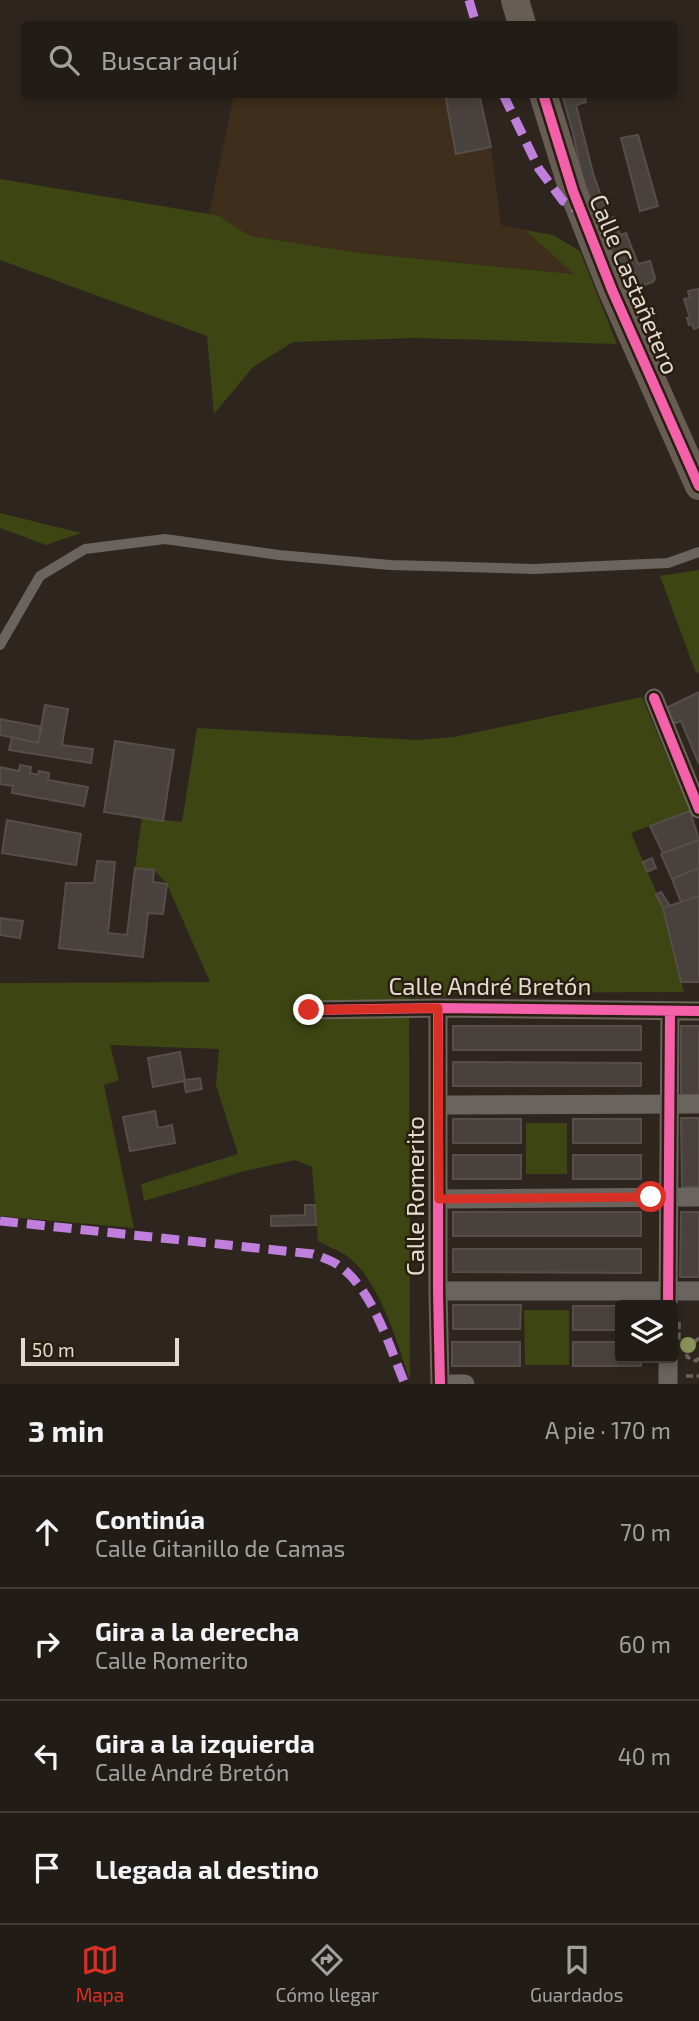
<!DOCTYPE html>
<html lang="es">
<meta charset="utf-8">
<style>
body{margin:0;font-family:"Exo 2",sans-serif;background:#2e2923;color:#f1f3f6}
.controls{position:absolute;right:21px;bottom:21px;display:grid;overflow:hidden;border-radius:7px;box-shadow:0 4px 10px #0003}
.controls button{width:63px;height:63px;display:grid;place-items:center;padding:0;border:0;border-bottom:2px solid #3f3a35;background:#221c16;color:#f1f3f6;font:35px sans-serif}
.scale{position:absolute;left:21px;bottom:18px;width:158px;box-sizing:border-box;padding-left:7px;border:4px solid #e3dbd2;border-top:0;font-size:19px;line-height:24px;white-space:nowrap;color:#e3dbd2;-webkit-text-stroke:5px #2a1e0f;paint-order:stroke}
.stop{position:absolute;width:21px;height:21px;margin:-16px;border:5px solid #d93025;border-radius:50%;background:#fff}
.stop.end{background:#d93025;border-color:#fff;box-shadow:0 2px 7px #0008}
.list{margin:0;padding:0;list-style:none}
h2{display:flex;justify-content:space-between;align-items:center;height:91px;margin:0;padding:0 28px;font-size:30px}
h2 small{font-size:23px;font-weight:400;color:#a2a1a1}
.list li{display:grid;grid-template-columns:46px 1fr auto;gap:21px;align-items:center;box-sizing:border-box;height:112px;padding:0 28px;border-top:2px solid #3f3a35}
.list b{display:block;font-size:26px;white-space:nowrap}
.list p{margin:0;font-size:23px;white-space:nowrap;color:#a2a1a1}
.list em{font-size:23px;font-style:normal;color:#a2a1a1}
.icon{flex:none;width:38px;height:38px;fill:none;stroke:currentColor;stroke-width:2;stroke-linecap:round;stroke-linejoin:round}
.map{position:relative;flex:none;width:699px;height:1384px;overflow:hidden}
.search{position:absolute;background:#221c16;box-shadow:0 4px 10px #0003;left:21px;right:21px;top:21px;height:77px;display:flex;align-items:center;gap:18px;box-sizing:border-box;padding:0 24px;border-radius:7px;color:#a2a1a1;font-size:26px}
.sheet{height:539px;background:#221c16}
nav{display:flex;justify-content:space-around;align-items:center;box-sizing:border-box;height:98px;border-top:2px solid #3f3a35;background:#221c16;font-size:19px;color:#a2a1a1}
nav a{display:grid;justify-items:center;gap:4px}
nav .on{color:#d93025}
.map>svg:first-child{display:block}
</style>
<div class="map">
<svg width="699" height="1384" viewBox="0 0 699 1384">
<rect width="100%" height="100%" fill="#2e261e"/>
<!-- built -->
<path fill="#3e2e1b" d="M234,95H479L491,147L501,225L525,230L576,274L360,253L250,236L219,216L209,214Z"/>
<!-- green -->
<path fill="#3d4512" d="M0,179L209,214L219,216L250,236L360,253L574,274L525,230L553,235L580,251L617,344L414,338L293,342L253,367L214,414L207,336L0,260Z
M0,513L81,533L46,545L0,528Z
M699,570V672L696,673L660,576Z
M642,697L690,811L631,833L663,908L684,992L451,993L449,997L409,998L410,1381C398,1344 379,1279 347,1256C338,1250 327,1246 318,1241L312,1167L295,1160L245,1171L144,1201L141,1184L238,1154L216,1085L219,1049L110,1045L119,1080L104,1085L134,1228L0,1216V983L210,982L167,884L154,870L135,868L142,817L182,822L197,728L417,740L454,737Z
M526,1123H567V1174H526Z
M524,1310H569V1365H525Z"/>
<!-- building -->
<path fill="#49413d" stroke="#564e49" stroke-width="2" d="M445,94H479L491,147L456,154Z
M562,94H584L586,102L576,105L593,173L609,219L614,217L620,235L626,233L638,264L650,261L655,278L653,282L632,289L607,242L586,197L573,133Z
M638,135L658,206L640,211L621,138Z
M699,289V327L694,329L692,324L689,325L687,318H690L684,299L690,298L688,291Z
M699,692V764L681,721L673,724L666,708Z
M45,705L68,709L62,745L93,749L91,763L9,750L12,737L38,743Z
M0,719L42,727L38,743L0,735Z
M115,741L174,750L163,821L104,812Z
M20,765L31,767L30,773L38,775L39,771L49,773L48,780L88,787L84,806L12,793L13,786L0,784V767L19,771Z
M690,811L699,840L663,853L650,826Z
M7,820L81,834L76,865L2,853Z
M699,840V868L672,879L661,854Z
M652,858L656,868L647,872L643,862Z
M97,861L115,862L108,933L127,935L135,868L154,870L153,882L167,884L163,914L148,913L143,957L59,948L66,883H94Z
M699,868V896L681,902L672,879Z
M661,892L670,906L663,908L656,894Z
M699,896V982H681L663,908Z
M0,918L23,921L20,938L0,935Z
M453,1026H641V1050H453Z
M681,1026H699V1095H681Z
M180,1052L185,1080L200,1078L202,1089L186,1092L184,1081L153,1087L148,1058Z
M453,1062L641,1063V1086H453Z
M155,1111L158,1128L172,1125L175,1143L130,1151L123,1117Z
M681,1118H699V1187H682Z
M453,1119H521V1143H453Z
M573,1119H641V1143H573Z
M453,1155H521V1179H453Z
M573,1155H641V1179H573Z
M305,1205H315L316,1225L271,1226V1216L305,1215Z
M453,1212H641V1236H453Z
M681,1212H699V1277H680Z
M453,1249H641V1273L453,1272Z
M453,1305H521L520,1329H453Z
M573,1306H620V1330H573Z
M452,1342H520V1366H452Z
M573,1342H620V1358H641V1366H573Z"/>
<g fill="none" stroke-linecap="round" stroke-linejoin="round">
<!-- path -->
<path stroke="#67625b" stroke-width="3.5" stroke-dasharray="7 3.5" stroke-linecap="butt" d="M679,1322V1342
M699,1338L687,1349V1357L696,1361L699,1358
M686,1376H699"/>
<!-- lane -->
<path stroke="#6a645e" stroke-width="10" d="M0,645L40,576L85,549L165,539L279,555L390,565L534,569L668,563L699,552"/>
<!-- street -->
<path stroke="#6a645e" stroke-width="19" d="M654,698L699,809
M438,1008V1291L440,1384
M309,1010L438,1008L699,1011
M439,1105L699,1104
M439,1199L699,1197
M438,1291H699
M668,1305L670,1011
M668,1358V1384
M440,1384H465"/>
<!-- secondary -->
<path stroke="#675d55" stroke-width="28" d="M515,0L522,24
M543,94L573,191L612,290L699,486"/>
<!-- quiet -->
<path stroke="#c07fdc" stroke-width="9" stroke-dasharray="18 9" stroke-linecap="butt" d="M469,0L476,24
M503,94L539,169L563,201L581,212
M0,1221L313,1254C321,1257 331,1260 338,1265C373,1289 389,1346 405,1384"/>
<!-- cycleway casing -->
<g stroke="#2a1e0f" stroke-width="15">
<path id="cycleway" d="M543,94L573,191L612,290L699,486
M654,698L699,809
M438,1008V1291L440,1384
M309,1010L438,1008L699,1011
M668,1305L670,1011"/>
</g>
<!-- cycleway -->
<use href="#cycleway" stroke="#f560ab" stroke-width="10"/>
</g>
<!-- trees -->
<circle fill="#889156" cx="688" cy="1345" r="8"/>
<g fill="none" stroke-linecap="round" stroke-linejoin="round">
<!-- route -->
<path stroke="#d93025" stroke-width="9" d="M309,1010L438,1008L439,1199L651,1197"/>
</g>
<g text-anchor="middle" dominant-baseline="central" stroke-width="5" stroke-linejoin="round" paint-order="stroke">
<!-- street labels -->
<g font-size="24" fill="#e3dbd2" stroke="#2a1e0f">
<text transform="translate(635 284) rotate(67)">Calle Castañetero</text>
<text x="490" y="985">Calle André Bretón</text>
<text transform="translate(414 1196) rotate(-90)">Calle Romerito</text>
</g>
</g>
</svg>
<div class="controls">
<button><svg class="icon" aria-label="layers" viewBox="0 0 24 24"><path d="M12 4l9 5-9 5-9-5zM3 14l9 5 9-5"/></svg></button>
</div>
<div class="scale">50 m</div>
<div class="stop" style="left:651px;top:1197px"></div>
<div class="stop end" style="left:309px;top:1010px"></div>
<div class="search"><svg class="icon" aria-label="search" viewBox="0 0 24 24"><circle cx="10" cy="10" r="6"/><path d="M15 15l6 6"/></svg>Buscar aquí</div>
</div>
<section class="sheet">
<h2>3 min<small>A pie · 170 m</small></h2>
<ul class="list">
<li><svg class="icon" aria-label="ahead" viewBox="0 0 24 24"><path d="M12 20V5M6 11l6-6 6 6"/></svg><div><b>Continúa</b><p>Calle Gitanillo de Camas</p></div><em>70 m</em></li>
<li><svg class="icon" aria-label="right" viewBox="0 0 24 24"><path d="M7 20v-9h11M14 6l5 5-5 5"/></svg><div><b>Gira a la derecha</b><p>Calle Romerito</p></div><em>60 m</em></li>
<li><svg class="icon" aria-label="left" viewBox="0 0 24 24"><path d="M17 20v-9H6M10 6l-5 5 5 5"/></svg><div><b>Gira a la izquierda</b><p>Calle André Bretón</p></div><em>40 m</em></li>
<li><svg class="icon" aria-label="arrive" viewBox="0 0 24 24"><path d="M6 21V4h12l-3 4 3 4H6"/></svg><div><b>Llegada al destino</b></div></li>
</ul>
</section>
<nav>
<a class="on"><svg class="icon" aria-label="map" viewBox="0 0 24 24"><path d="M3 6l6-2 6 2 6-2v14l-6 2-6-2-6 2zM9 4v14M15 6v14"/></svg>Mapa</a>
<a><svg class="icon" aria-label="directions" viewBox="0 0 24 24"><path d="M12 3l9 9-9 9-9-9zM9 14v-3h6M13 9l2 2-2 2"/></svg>Cómo llegar</a>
<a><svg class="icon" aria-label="saved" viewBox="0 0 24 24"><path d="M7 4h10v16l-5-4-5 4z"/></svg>Guardados</a>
</nav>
